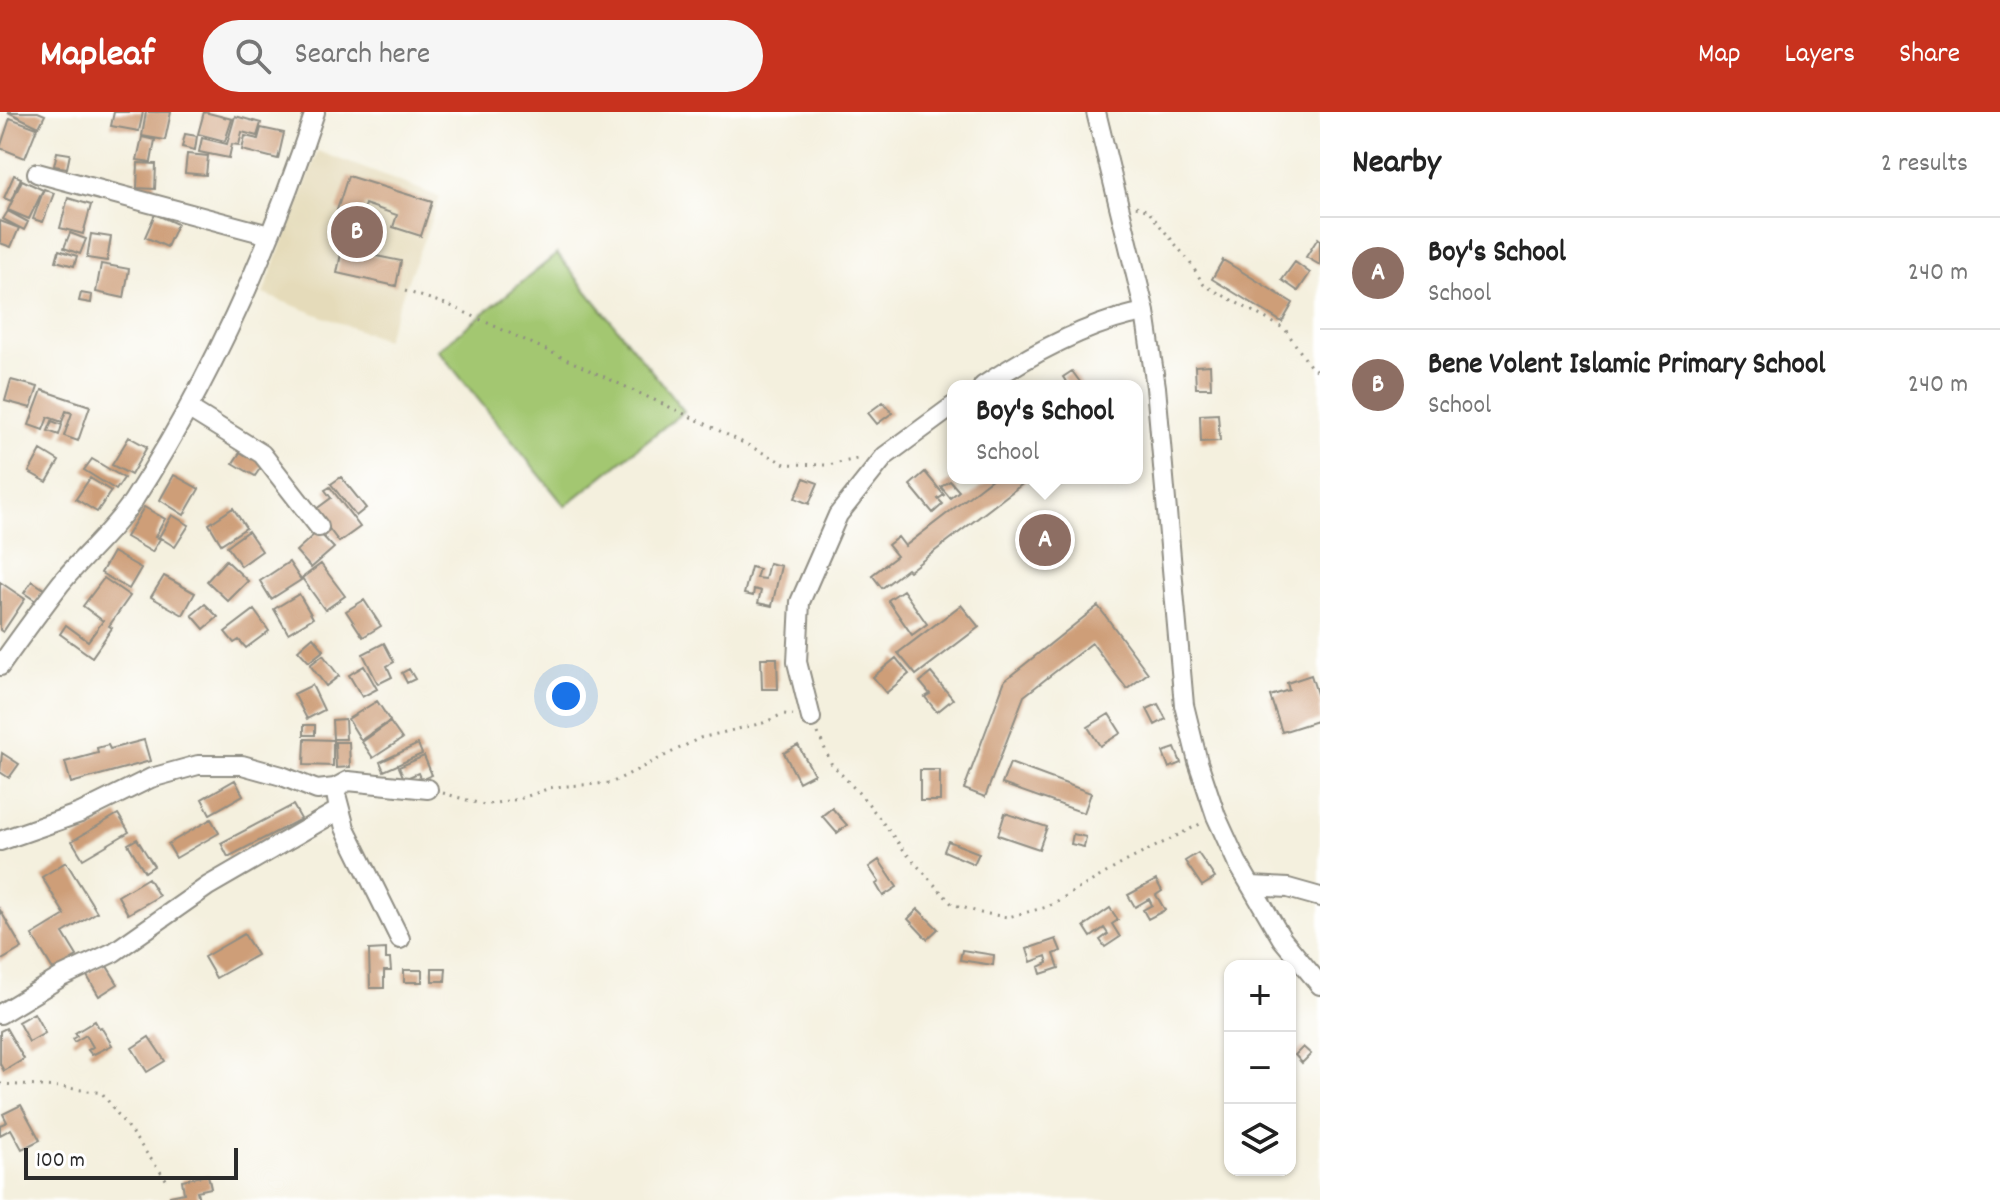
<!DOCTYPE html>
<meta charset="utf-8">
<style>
body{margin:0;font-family:Dekko,sans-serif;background:#f6f6f6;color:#222}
.controls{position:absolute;right:24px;bottom:24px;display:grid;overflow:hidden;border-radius:16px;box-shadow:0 2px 6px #0004}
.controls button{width:72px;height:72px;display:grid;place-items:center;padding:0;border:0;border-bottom:2px solid #e0e0e0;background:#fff;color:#222;font:40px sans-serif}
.scale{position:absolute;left:24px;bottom:20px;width:214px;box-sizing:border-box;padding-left:8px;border:4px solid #2b2b2b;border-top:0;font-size:22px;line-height:28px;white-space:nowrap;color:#2b2b2b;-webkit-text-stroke:6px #fff;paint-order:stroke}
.you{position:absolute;left:566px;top:584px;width:28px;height:28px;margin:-20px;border:6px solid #fff;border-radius:50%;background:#1a73e8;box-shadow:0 0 0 12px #1a73e833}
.badge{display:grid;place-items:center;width:52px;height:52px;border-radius:50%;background:#c8321e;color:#fff;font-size:26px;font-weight:700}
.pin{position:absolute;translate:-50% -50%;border:4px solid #fff;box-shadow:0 2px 8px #0006}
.popup{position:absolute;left:947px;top:268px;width:196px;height:104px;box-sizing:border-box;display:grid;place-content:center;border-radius:16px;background:#fff;filter:drop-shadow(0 2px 6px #0005);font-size:26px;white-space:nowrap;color:#767676}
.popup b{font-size:30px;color:#222}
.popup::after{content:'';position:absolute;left:50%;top:100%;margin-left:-16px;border:16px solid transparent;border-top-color:#fff}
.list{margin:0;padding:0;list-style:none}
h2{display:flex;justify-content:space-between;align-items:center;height:104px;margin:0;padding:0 32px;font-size:34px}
h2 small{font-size:26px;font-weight:400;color:#767676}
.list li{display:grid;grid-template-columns:52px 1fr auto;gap:24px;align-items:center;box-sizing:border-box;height:112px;padding:0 32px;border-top:2px solid #e0e0e0}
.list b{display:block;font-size:30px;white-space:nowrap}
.list p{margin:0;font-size:26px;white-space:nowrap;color:#767676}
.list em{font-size:26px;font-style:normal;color:#767676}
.icon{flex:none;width:44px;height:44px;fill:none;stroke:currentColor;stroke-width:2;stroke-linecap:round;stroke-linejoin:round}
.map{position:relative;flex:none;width:1320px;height:1088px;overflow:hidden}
header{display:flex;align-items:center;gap:48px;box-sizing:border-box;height:112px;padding:0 40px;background:#c8321e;color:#fff}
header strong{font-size:38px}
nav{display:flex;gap:44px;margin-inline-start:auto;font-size:28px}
.search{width:560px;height:72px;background:#f6f6f6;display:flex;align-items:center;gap:20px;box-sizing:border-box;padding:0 28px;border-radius:44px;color:#767676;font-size:30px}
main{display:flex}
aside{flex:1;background:#fff}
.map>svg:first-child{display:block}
</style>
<header>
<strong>Mapleaf</strong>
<div class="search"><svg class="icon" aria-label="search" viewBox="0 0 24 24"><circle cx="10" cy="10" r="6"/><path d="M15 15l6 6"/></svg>Search here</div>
<nav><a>Map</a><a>Layers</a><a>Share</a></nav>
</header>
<main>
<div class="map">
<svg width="1320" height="1088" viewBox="0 0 1320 1088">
<rect width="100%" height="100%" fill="#fff"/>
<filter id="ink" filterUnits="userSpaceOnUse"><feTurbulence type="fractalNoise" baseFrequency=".0125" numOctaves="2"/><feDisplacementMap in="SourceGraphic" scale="16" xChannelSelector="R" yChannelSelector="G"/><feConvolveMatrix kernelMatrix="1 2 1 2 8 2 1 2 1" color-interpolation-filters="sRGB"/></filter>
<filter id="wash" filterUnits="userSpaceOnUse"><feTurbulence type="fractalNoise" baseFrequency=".006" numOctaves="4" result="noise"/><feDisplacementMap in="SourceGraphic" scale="32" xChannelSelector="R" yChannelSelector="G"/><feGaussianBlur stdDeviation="1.8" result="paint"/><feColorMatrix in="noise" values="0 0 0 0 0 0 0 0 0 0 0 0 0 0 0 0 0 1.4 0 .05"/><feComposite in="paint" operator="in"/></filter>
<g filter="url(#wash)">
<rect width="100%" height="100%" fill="#f4f0de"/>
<!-- built -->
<path fill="#e5dbba" d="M318,39L440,85L385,228L263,182Z"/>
<!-- green -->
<path fill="#a3c771" stroke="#67794e" stroke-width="2" d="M557,142L684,299L565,394L438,238Z"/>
<g id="blocks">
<!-- building -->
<path fill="#ce9e78" d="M8,0H38L45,3L39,15Z
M114,0H143L139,19L111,14Z
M146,0H171L165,28L142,24Z
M204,0L232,7L225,29L198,22Z
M235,4L261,11L257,24L242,20L239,33L232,32L229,46L199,40L202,26L227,32Z
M10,6L37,16L25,46L0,36Z
M261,16L284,21L278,47L242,38L245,24L258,27Z
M185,22L197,24L195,38L182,35Z
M142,25L155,28L151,50L137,48Z
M57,40L70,42L67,56L54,54Z
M187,42L208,44L206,63L185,61Z
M138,51L156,52L155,77L137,76Z
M14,63L21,66L11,89L4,86Z
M348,64L432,90L421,124L393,115L397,103L365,92L361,105L337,98Z
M22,68L43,78L29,107L8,98Z
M44,77L54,81L43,110L33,107Z
M68,86L91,93L83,122L60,116Z
M8,99L28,110L24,118L3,107Z
M155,102L177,112L167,135L145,125Z
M0,109L19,116L11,135L0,131Z
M70,121L86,127L80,142L64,136Z
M91,122L111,125L107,149L87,146Z
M1318,126L1320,128V153L1306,145Z
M342,137L401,149L396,174L337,161Z
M59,138L77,144L74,154L56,149Z
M1223,148L1293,191L1282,210L1212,167Z
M1295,150L1310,161L1298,179L1282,168Z
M101,152L129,157L124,186L96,180Z
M81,181L92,183L91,191L79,189Z
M1210,253L1211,276H1196L1195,254Z
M1072,259L1083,274H1069L1063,265Z
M11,268L38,275L31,296L5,289Z
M42,278L90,294L78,329L64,324L72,301L66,299L62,310L48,305L43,318L29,313Z
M883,290L892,301L877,312L868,301Z
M1218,302L1220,329L1201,330L1200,303Z
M52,309L62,313L59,323L48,319Z
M129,325L147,335L131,363L112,353Z
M244,335L265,349L255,364L233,351Z
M41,338L59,349L47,370L29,360Z
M92,347L124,366L116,378L84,358Z
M925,360L944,383L938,387L943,392L933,401L910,373Z
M174,363L199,377L184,403L160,388Z
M341,365L366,396L356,404L331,372Z
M90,366L111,379L97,400L76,387Z
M804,366L818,371L809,392L795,386Z
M993,366H1030L909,459L907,457L882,476L872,463L897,444L888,433L898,425L905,434Z
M950,369L959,379L950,386L941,375Z
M330,375L360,415L339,430L315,398L331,386L325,378Z
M144,395L165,407L155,425L160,427L152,440L126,425Z
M233,396L246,416L221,432L209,412Z
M172,403L189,413L175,435L159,425Z
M248,419L262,439L241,454L227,434Z
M318,419L334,436L311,456L296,439Z
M113,440L141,456L129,477L101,461Z
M226,448L248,469L228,489L207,469Z
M289,450L301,468L271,487L260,469Z
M769,451L781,454L772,494L758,491L761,479L754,477L753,484L744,482L751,455L759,457L756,466L765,467Z
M321,452L345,484L325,498L302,466Z
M164,464L195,481L183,503L151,485Z
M104,466L130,484L109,514L112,516L92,545L60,522L66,513L88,529L103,509L83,494Z
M32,469L44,477L36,489L24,481Z
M0,470L25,487L3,520L0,518Z
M903,478L927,512L912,523L888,488Z
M299,482L313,506L288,521L274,497Z
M364,488L381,514L363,525L346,499Z
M205,492L218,505L204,517L192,503Z
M961,493L979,515L916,563L898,541Z
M1098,494L1148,561L1127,577L1092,531L1024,584L985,685L964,677L1005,568Z
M254,498L269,519L246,536L239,528L234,531L225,520Z
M313,525L324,538L309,550L298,538Z
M384,531L394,550L387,554L392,565L378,572L363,542Z
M323,543L339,564L326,574L310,553Z
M761,546H777L778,577H762Z
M896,546L909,562L886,581L873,565Z
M364,554L377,577L362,585L349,563Z
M409,557L415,567L407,571L402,561Z
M931,561L953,587L937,600L925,585L930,582L920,570Z
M1311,563L1320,591V608L1282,620L1270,584L1289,578L1287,571Z
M312,573L324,598L307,607L294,582Z
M377,589L390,609L361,628L348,607Z
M1158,592L1166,607L1155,613L1147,597Z
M1109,602L1121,621L1100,634L1088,615Z
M345,607L346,627H333L332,608Z
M390,610L402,627L373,646L362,630Z
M304,613H315V623H304Z
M305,627L333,628V654L304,653Z
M144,628L150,649L71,671L65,650L98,641L97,636L108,633L110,637Z
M335,630H349L350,655L336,656Z
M418,632L422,642L384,659L380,650Z
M798,633L814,662L799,670L784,641Z
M1175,636L1181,651L1169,656L1163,640Z
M2,641L19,652L9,666L0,660Z
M424,644L432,663L421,668L418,661L404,667L399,655Z
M1010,651L1091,681L1084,701L1002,672Z
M920,658H940V689H920Z
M235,668L243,683L210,702L202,687Z
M293,693L301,707L228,745L221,731Z
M832,696L847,713L837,721L822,704Z
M1005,701L1047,715L1039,737L998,723Z
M118,702L129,720L83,747L72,729Z
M211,707L219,721L176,746L168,732Z
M1073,722L1086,725L1084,735L1071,732Z
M137,727L154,754L145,760L128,732Z
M948,729L979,741L974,752L944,739Z
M1198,741L1215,766L1202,774L1185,749Z
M879,748L897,775L883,784L876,772L879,770L869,755Z
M66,750L97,800L63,821L77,844L72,847L74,851L59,860L57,857L54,859L32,823L65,803L42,765Z
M148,766L159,784L128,802L118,784Z
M1156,768L1162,779L1156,783L1165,798L1148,807L1143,798L1152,793L1149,787L1135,795L1128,783Z
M1110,796L1118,808L1112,812L1120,825L1105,835L1100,828L1108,822L1104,816L1091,825L1084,814Z
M918,797L938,817L927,827L908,807Z
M0,798L22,836L0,849Z
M244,822L257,843L216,866L204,845Z
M1056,827L1061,839L1054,842L1059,856L1041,862L1039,855L1048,851L1046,844L1031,850L1027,837Z
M386,837V847H390L391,859H384V876H370L369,838Z
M962,838L994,843L993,853L960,848Z
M105,851L118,872L99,884L86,862Z
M432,856H446L445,869H432Z
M404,858H422V870H404Z
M34,901L45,921L29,930L18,910Z
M95,909L99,916L101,915L112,933L92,943L88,938L93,935L86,923L74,930L72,927L77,924L75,921Z
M6,916L24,947L4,959L0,952V919Z
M149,925L165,949L147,960L132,936Z
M1303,935L1311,942L1302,951L1295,943Z
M21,993L40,1028L22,1037L11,1017L0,1023V1013L7,1010L3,1002Z
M208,1063L211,1076L197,1079L199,1088H171L170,1084L184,1081L182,1068Z"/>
</g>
</g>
<g filter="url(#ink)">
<use href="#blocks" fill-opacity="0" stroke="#908e84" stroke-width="2"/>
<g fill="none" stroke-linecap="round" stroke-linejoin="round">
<!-- minor casing -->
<g stroke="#908e84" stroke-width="22">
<path id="minor" d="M1096,0L1145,200L1156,275L1184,593L1198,650L1216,704L1237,750L1282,827L1320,873
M37,61L269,123
M983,274C1031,242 1088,210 1145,200
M188,296L262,342L319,415
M0,554C20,526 40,498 61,471C84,443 113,419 133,389C211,268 270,136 315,0
M811,606L797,550L800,490L838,403L885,344L953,294
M337,686L345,716L400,827
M0,729L80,701L151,666L198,653H242L282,664L317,678L335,676L348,669L428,677
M1252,774L1288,776L1320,785
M0,902L61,865L114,840L208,774L339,698L335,676"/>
</g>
<!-- path -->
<path stroke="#908e84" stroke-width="3" stroke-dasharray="2 6" stroke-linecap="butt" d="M1136,94L1148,99L1189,149L1204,173L1285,217L1310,254L1320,261
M405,179L449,193L706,312L785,352L828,353L862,346
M818,621L831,651L867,690L906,741L952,792L981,801L1008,805L1047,795L1125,750L1202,711
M443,681L484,693L519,687L553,675L611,671L700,626L763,611L783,602L793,603
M0,972L61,975L102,981L168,1070"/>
<!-- minor -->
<use href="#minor" stroke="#fff" stroke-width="18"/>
</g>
</g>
</svg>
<div class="controls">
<button>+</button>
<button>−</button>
<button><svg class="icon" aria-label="layers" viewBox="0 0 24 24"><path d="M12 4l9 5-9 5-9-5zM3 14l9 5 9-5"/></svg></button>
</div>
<div class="scale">100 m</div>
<div class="you"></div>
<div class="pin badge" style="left:1045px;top:428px;background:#8d6e63">A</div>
<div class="popup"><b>Boy's School</b>School</div>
<div class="pin badge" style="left:357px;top:120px;background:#8d6e63">B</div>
</div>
<aside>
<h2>Nearby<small>2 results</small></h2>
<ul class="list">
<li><span class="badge" style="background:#8d6e63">A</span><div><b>Boy's School</b><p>School</p></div><em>240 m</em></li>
<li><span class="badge" style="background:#8d6e63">B</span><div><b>Bene Volent Islamic Primary School</b><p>School</p></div><em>240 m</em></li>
</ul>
</aside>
</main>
